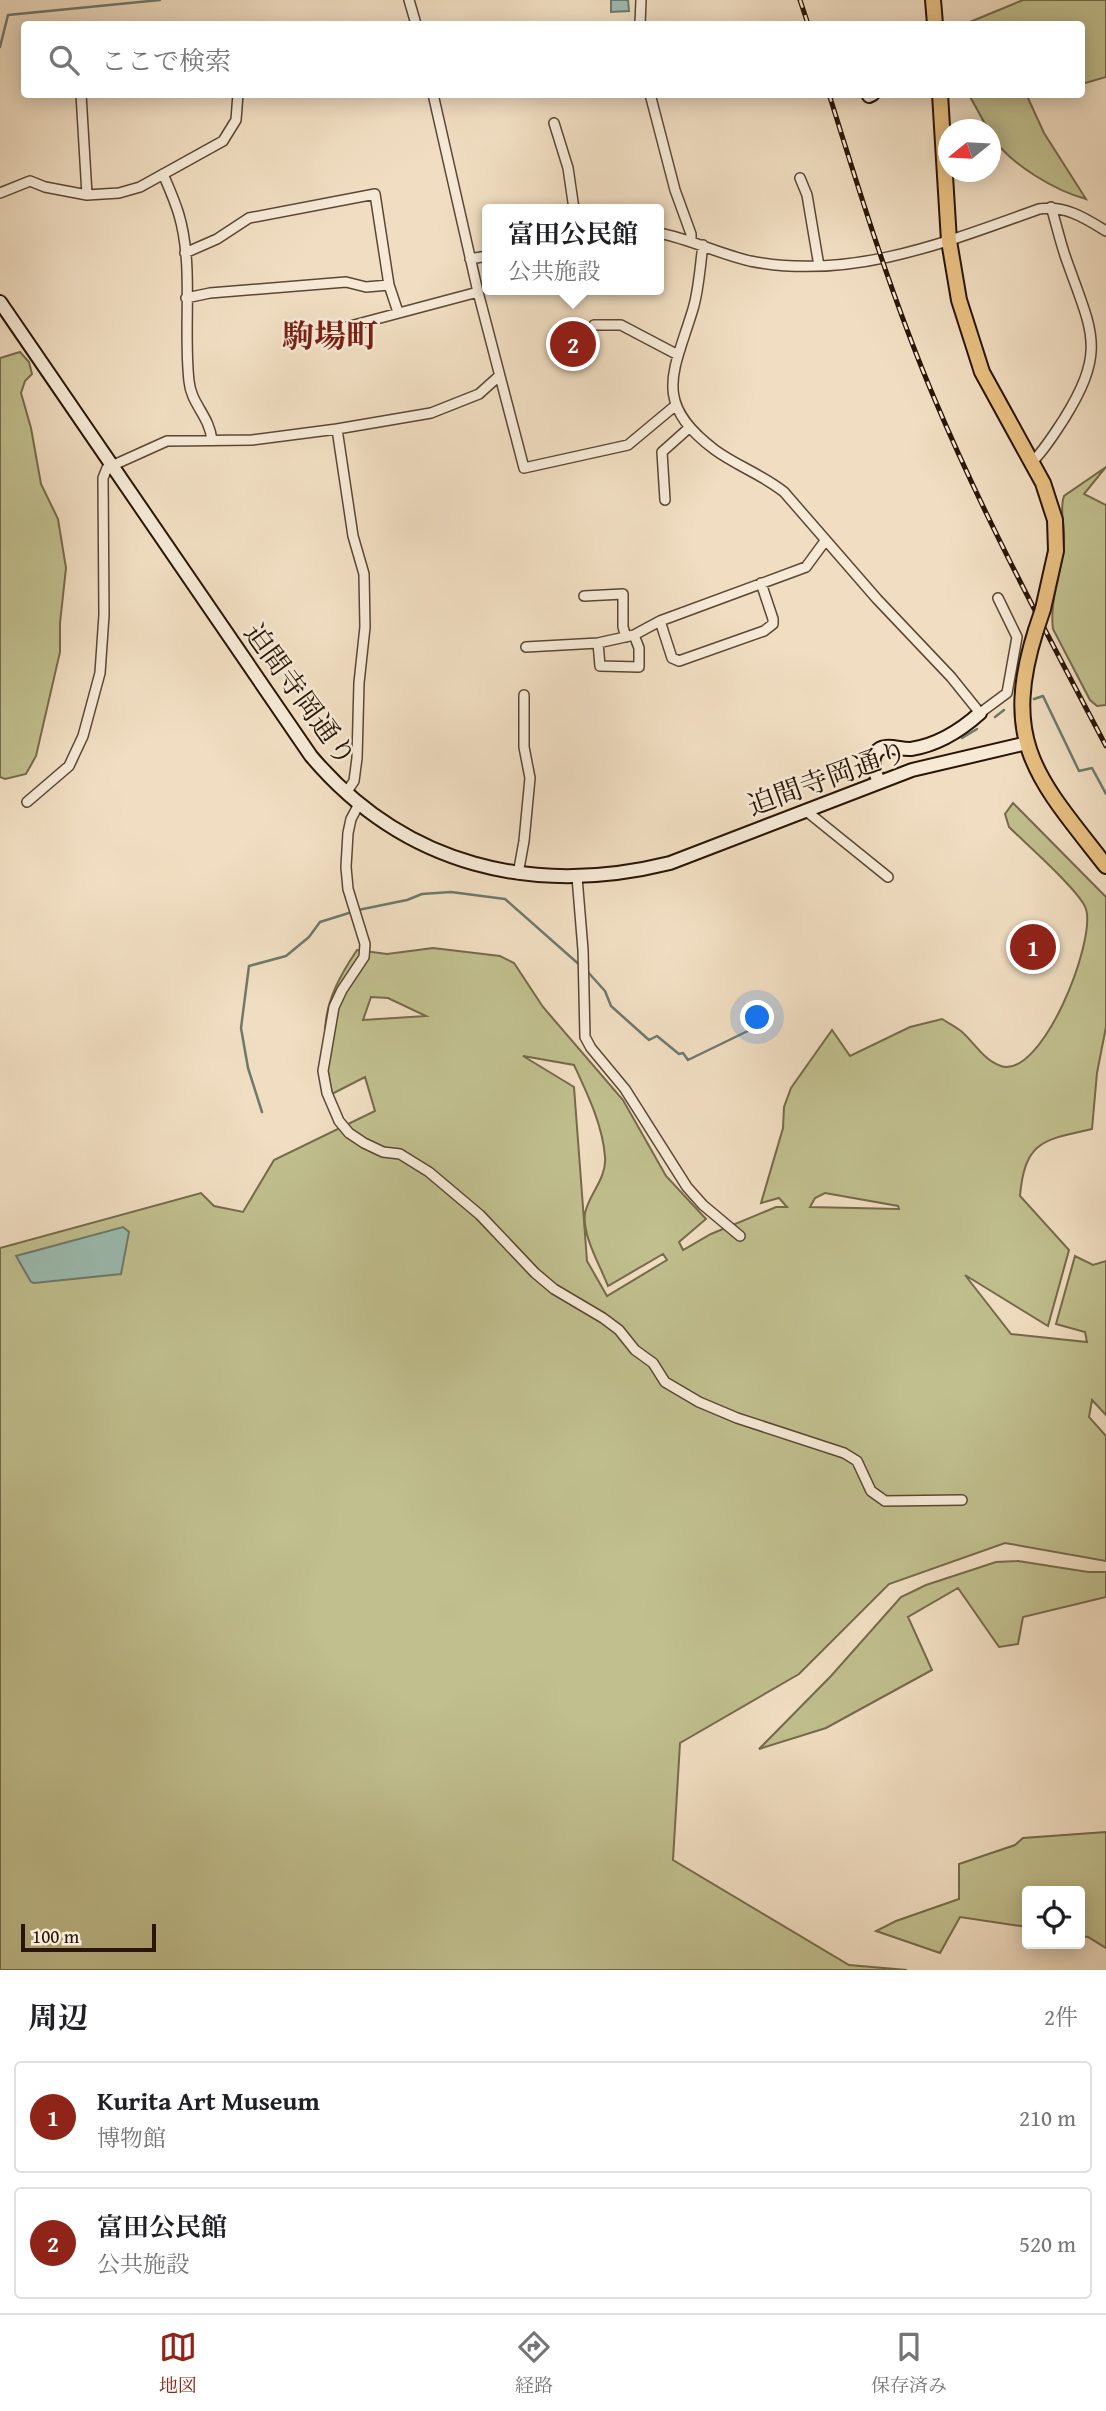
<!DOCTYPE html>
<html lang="ja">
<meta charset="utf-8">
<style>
body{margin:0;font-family:"Gentium Book Plus","Noto Serif JP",serif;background:#f6f6f6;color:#202124}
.controls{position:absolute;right:21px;bottom:21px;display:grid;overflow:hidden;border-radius:7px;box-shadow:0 4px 18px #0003}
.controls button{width:63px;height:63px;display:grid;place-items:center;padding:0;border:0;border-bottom:2px solid #e0e0e0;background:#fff;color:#202124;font:35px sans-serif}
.compass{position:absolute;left:938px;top:119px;width:63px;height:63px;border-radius:50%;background:#fff;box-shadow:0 4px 18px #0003;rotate:252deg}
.scale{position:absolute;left:21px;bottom:18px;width:135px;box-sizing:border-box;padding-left:7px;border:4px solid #291506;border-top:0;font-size:19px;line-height:24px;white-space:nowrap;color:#291506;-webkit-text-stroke:5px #f6ead7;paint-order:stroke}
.you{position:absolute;left:758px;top:1018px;width:24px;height:24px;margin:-18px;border:5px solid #fff;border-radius:50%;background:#1a73e8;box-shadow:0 0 0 10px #1a73e833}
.badge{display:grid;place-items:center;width:46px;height:46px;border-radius:50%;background:#8f2418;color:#fff;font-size:23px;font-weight:700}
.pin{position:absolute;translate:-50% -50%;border:4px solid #fff;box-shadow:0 2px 7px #0006}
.popup{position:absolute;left:482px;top:204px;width:182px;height:91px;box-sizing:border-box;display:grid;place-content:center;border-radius:7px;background:#fff;filter:drop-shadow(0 2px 5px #0005);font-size:23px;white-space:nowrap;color:#757577}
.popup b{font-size:26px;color:#202124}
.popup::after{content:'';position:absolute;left:50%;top:100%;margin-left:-14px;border:14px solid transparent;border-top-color:#fff}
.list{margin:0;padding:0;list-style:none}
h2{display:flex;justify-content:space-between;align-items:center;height:91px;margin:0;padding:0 28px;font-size:30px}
h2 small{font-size:23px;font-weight:400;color:#757577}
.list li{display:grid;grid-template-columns:46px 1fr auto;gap:21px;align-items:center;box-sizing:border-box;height:112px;margin:0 14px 14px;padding:0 14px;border:2px solid #e0e0e0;border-radius:7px}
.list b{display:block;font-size:26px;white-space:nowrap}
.list p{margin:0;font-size:23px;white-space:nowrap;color:#757577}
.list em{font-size:23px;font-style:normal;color:#757577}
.icon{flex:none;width:38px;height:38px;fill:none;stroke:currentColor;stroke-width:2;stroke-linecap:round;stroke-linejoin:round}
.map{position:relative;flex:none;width:1106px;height:1970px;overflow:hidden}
.search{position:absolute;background:#fff;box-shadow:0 4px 18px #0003;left:21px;right:21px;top:21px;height:77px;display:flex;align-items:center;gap:18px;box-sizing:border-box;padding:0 24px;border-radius:7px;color:#757577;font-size:26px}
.sheet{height:343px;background:#fff}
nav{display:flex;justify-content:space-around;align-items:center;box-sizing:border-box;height:98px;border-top:2px solid #e0e0e0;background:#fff;font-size:19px;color:#757577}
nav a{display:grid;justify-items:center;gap:4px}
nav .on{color:#8f2418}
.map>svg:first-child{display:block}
</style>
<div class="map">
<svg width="1106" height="1970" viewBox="0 0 1106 1970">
<rect width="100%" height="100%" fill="#f1dec2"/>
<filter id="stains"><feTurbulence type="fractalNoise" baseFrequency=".00286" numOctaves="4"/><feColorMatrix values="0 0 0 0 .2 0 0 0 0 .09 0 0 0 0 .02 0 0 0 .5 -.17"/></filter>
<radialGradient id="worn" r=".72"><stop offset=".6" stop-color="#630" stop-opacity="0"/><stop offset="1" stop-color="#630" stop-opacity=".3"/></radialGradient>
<!-- green -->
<path fill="#c1bf8e" stroke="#756a4a" stroke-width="2" fill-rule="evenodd" d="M1023,0H1106V77L1082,84V24H965Z
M969,95H1029L1027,96L1044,133L1086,199C1056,191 1009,164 992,136C985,124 977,109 969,95Z
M20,352L29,362L32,374L25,381L21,393L31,428L41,484L58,519L66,568L60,623V652L36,756L26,774L5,779L0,777V358Z
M1106,467L1084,494L1106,505V705L1097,706L1090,700L1053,629C1049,599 1063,570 1064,540C1065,526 1059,510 1064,496Z
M1013,803L1106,897V1027L1097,1073L1092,1129C1044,1140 1025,1140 1020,1196L1069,1250L1048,1326L965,1275L1011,1334L1087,1342L1085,1332L1056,1324L1075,1256L1093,1265L1106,1261V1415L1092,1400L1089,1417L1106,1436V1561L1005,1543L889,1584L799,1674L680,1743L673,1860L849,1965L907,1970H0V1248L201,1193L214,1206L243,1212L274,1160L375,1111L365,1077L332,1094C320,1030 320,1005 357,950L387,954L433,948L500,956L514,963L543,1007L623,1100L666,1176L706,1219L679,1242L683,1250L711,1234L776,1207H787L779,1198L761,1203L783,1128L784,1107L791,1088L832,1030L850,1056L910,1027L942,1019C948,1023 955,1026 961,1031C974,1042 983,1060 1001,1066C1042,1079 1096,942 1086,909C1081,892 1024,842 1009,827L1005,814ZM371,997L388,998L426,1016L363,1020ZM523,1056L574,1065C587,1093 603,1126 605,1157C607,1178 589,1194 585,1213C582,1236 600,1265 608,1286L663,1254L667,1260L607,1296L587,1261L574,1087ZM825,1193L898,1206L899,1209L810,1207L815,1198Z
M1018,1561L1088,1572H1106V1597L1023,1617L1018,1644L999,1647L958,1588L908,1617L932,1670L826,1728L759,1749L831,1676L901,1597L926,1585L996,1562Z
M1106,1832V1948L1088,1937L1080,1936V1891H1027V1927L960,1917L940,1953L876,1931L896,1921L959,1899V1864L1015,1845L1023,1838Z"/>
<!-- water -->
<path fill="#9bbcb1" stroke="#6d796d" stroke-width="2" d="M611,0H628L629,11L611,12Z
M123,1227L129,1232L121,1274L34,1283L31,1282L16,1256Z"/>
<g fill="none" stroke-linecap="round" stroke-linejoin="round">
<!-- stream -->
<path stroke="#6d796d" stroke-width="2.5" d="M0,47L8,15L160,0
M1034,699L1043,696L1079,771L1092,768L1106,794
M995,717L1004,710
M962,738L977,729
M358,910L407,900L422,894L451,892L505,899L582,967
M587,971L605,991L611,1006L649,1040L657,1036L679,1054L683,1053L688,1060L758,1026
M262,1112L248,1068L241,1028L249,966L286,956L309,937L320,922L352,912"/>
<!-- street casing -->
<g stroke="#5b4735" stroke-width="12">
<path id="street" d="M409,0L416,24
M640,24L641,0
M81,94L87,195
M433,94L478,292L524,468L628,445L676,405
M650,94L675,190L691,234V240
M554,123L568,168L574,209
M163,174C169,188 175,201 179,215C194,266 183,328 189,381C191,404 209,415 212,440
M800,178L807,195L819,266
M0,193L30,181L45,187L87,195L119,193L140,187L223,141L236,120L238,94
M659,233C690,239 719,254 750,261C850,281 947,242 1039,209C1065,205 1085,218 1106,231
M703,245C700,266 699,289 693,309C674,372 651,402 715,450C737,466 763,475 784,492L877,599L951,677L980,713L1007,693L1017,637L998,598
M185,253L217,239L249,218L375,194L389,285
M470,259L487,256
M186,298L210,293L346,282L366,287L389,285L398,312
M594,325H621L678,355
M305,338L478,292
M337,429L431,413L479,394L499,376
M1031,463C1044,451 1054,434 1064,419C1106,351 1093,334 1068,264C1061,246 1057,226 1051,207
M665,500L662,452L690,427
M584,596L623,594V627L626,637
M660,621L672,658L679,661L764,631L773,624V619L761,583
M598,643L600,666L639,667V648L634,635
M526,647L598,643L634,635L660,621L806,567L825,541
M27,802L69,766L83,736L100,673L104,615L103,478L107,468L167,441L252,440L337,429L353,536L364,574L365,627L359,683L357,758L354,781L346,793
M359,804L351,819L348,833L346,867L348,889L365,944L364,957L342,990L334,1007L323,1071L327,1093L339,1121L349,1133L364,1143L383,1152L400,1154L429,1172L480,1215L535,1273L554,1289L603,1318L619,1330L635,1350L653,1363L665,1382L699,1402L737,1418L844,1453L857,1461L871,1491L885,1501L962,1500
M805,810L888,877
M518,874L524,841L530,778L524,747V695
M577,877L583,950L585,1037L591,1048L625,1089L687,1187L703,1205L740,1236"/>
</g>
<!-- secondary casing -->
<g stroke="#291506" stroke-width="16">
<path id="secondary" d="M869,96L873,94
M0,302L311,756C404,866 533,897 670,863L912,770L1027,743
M879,782C875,772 869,759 878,750C887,743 901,750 911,749C937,745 960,731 980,713"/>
</g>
<!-- primary casing -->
<g stroke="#291506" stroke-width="18">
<path id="primary" d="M933,0L935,24
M940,94L949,241L959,300L982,372L1043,483L1055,520L1056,551L1043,609
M1036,630C1000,744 1039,780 1106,866"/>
</g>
<!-- street -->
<use href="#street" stroke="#f6ead7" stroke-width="9"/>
<!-- secondary -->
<use href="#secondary" stroke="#f6ead7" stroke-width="12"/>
<!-- primary -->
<use href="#primary" stroke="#e8bf81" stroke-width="14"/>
<!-- rail casing -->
<g stroke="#291506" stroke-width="5">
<path id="rail" d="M800,0L808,24
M829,94C861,197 893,301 935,400C985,519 1046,632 1106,746"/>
</g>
<!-- rail -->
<use href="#rail" stroke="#f6ead7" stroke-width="2.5" stroke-dasharray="8" stroke-linecap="butt"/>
<!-- primary-bridge casing -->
<g stroke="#291506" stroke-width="18" stroke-linecap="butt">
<path id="primary-bridge" d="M1036,630L1043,609"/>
</g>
<!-- primary-bridge -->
<use href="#primary-bridge" stroke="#e8bf81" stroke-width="14"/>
</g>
<g text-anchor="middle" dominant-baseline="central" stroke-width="5" stroke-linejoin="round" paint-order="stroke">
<!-- street labels -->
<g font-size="28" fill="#291506" stroke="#f6ead7">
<text transform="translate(301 694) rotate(54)">迫間寺岡通り</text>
<text transform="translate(827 777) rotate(-20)">迫間寺岡通り</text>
</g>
<!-- quarter labels -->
<g font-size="32" font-weight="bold" fill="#7a1f14" stroke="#f6ead7">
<text x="330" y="335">駒場町</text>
</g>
</g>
<rect width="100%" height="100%" filter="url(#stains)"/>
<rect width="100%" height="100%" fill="url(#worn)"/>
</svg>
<div class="controls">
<button><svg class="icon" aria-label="locate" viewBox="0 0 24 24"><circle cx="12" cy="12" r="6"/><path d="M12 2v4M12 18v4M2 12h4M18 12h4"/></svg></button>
</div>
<svg class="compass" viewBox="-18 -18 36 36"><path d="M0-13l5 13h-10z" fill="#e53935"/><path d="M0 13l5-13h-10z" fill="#757577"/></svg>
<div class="scale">100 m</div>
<div class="you"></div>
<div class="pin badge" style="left:1033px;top:947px">1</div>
<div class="pin badge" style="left:573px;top:344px">2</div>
<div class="popup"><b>富田公民館</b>公共施設</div>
<div class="search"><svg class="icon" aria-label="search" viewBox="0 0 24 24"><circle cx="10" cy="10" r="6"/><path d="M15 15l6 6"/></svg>ここで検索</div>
</div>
<section class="sheet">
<h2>周辺<small>2件</small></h2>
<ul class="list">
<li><span class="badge">1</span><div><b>Kurita Art Museum</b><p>博物館</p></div><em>210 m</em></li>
<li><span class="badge">2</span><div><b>富田公民館</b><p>公共施設</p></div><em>520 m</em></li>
</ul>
</section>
<nav>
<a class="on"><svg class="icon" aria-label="map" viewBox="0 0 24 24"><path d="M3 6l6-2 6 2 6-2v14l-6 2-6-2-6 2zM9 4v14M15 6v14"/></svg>地図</a>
<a><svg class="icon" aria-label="directions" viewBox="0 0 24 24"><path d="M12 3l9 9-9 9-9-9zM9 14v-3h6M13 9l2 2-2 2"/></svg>経路</a>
<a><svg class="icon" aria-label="saved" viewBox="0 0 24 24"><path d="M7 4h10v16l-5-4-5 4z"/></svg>保存済み</a>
</nav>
